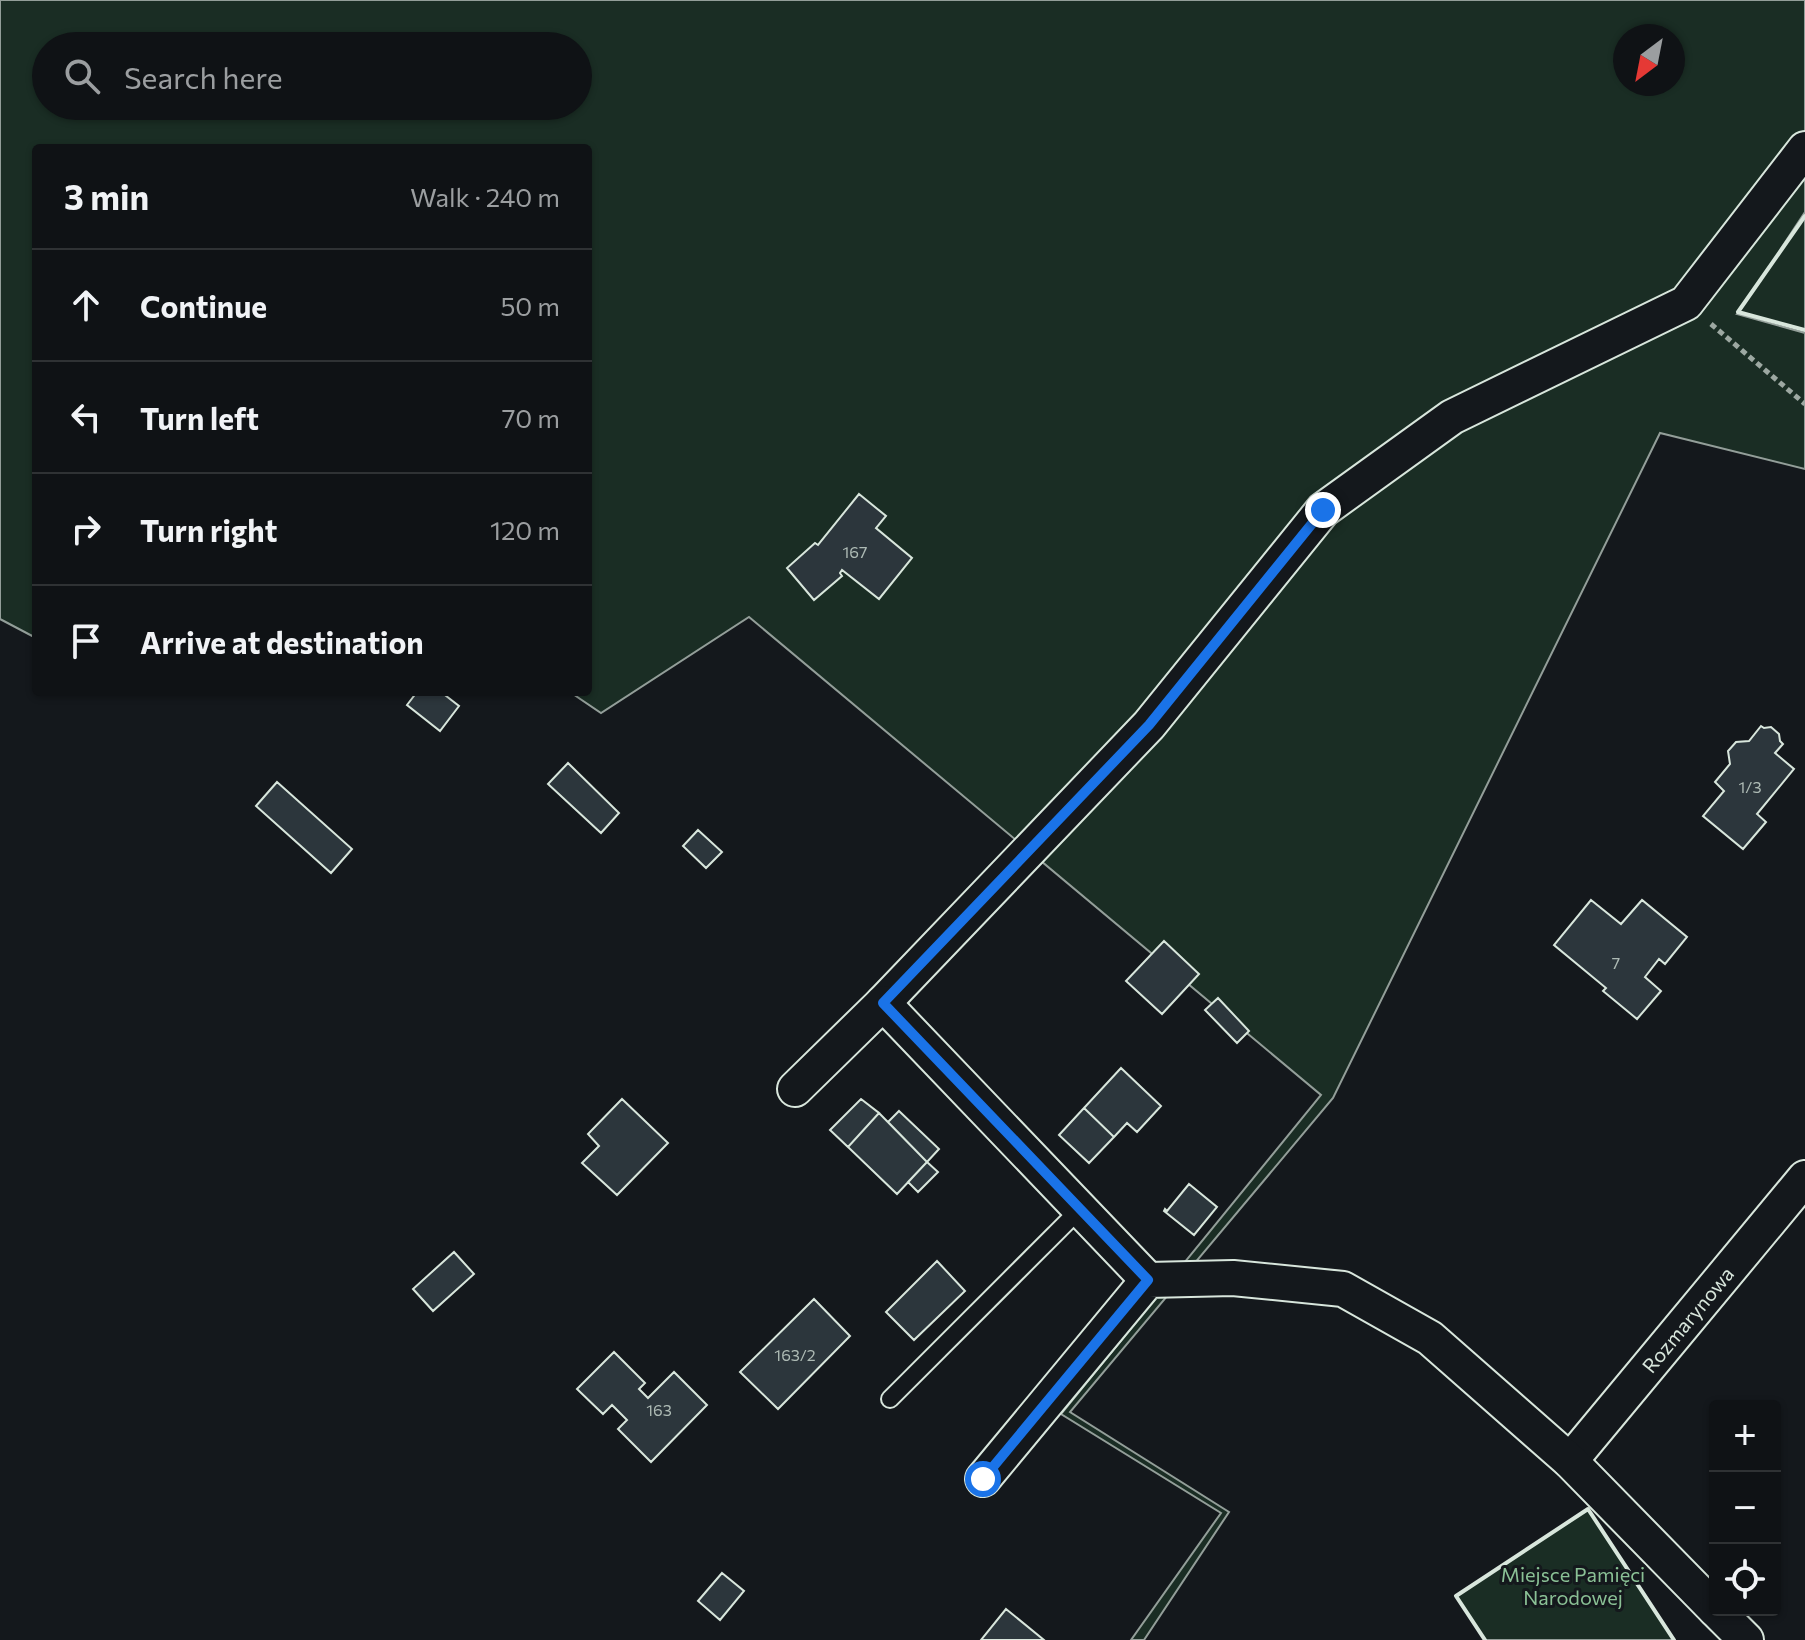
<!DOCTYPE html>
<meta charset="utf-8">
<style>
body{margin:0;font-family:Commissioner,sans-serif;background:#181b1e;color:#f1f3f6}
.controls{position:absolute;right:24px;bottom:24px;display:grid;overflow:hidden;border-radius:8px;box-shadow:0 2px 6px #0004}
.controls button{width:72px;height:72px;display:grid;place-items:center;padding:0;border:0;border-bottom:2px solid #2f3234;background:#0f1215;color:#f1f3f6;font:40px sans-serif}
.compass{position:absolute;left:1613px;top:24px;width:72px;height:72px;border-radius:50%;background:#0f1215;box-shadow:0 2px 6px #0004;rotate:212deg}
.stop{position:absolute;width:24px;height:24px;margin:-18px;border:6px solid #1a73e8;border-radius:50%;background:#fff}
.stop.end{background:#1a73e8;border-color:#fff;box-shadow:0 2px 8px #0008}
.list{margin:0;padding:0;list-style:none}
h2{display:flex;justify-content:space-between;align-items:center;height:104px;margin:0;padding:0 32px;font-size:34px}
h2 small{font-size:26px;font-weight:400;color:#9b9ea0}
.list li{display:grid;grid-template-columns:52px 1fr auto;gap:24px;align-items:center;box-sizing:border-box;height:112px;padding:0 32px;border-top:2px solid #2f3234}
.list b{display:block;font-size:30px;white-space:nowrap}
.list em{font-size:26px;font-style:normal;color:#9b9ea0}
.icon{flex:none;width:44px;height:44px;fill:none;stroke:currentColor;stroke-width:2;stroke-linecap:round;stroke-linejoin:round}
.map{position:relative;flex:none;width:1805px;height:1640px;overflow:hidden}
.search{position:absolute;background:#0f1215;box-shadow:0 2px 6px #0004;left:32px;top:32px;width:560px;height:88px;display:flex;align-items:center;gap:20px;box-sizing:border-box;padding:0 28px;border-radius:44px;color:#9b9ea0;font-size:30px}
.panel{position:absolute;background:#0f1215;box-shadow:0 2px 6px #0004;left:32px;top:144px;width:560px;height:552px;border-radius:8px}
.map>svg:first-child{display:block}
</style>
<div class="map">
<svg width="1805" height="1640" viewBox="0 0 1805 1640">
<rect width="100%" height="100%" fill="#14181c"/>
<!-- green -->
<path fill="#1a2d24" stroke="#939e99" stroke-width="2" fill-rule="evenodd" d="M0,0H1805V212L1780,250L1805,216V330L1739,312L1737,314L1805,333V469L1660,433L1333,1098L1070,1412L1229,1512L1144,1640H1131L1221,1513L1061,1414L1321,1095L749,617L601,713L570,692H588V148H36V638L0,619ZM1625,36H1673V84H1625ZM46,46H578V106H46Z
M1588,1509L1674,1640H1485L1456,1596Z"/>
<!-- building -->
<path fill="#2c363c" stroke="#d8e6dc" stroke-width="2" d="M859,494L886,516L876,528L912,558L879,599L842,570L840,573L842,576L814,600L787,568L815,543L818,545Z
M417,692H441L459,706L440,731L407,705Z
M1761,726L1764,728L1771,727L1779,734L1780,741L1783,744L1775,753L1794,769L1757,814L1766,822L1743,849L1703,816L1724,791L1715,782L1730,764L1728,751L1736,742L1749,741Z
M568,763L619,813L601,833L548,784Z
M277,782L352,849L331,873L256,806Z
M698,830L722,852L706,868L683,846Z
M1591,900L1621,924L1642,900L1687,937L1665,964L1659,959L1645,977L1661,991L1637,1019L1603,991L1606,988L1554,945Z
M1164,941L1199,974L1162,1014L1126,981Z
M1218,998L1249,1031L1237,1043L1205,1010Z
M1121,1068L1161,1106L1137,1132L1127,1123L1114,1137L1084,1108Z
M622,1099L668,1143L617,1195L582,1163L599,1146L588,1134Z
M861,1099L879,1113L848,1147L830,1130Z
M1084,1108L1114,1137L1089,1163L1059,1135Z
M899,1111L939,1149L927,1162L888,1122Z
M879,1113L927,1162L897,1194L848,1147Z
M927,1162L938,1172L918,1192L908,1182Z
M1189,1184L1217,1207L1194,1235L1164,1211L1165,1209L1167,1211Z
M454,1252L474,1274L433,1311L413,1289Z
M937,1261L965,1291L914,1340L886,1312Z
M814,1299L850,1336L778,1409L740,1372Z
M614,1352L645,1383L639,1389L648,1398L674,1372L707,1405L651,1462L618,1429L627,1420L612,1405L603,1414L577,1389Z
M722,1573L744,1591L720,1620L698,1601Z
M1006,1609L1044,1640H981Z"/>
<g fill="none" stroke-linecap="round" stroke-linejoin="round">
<!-- service casing -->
<g stroke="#d8e6dc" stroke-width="20">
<path id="service" d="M890,1399L1080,1209"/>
</g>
<!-- minor casing -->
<g stroke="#d8e6dc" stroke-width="38">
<g id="minor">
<path d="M883,1003L1149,725L1323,510L1452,417L1686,303L1805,149"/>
<path d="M795,1089L883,1003L1148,1280"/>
<path id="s1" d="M1570,1461L1805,1178"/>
<path d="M983,1479L1148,1280L1233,1278L1343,1289L1430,1338L1570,1461L1715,1609"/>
<path d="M1716,1610L1746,1640"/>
</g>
</g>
<!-- path -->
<path stroke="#9da8a2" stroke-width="5" stroke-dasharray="6 4" stroke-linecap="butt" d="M1711,324L1805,404"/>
<!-- service -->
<use href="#service" stroke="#14181c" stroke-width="16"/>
<!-- minor -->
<use href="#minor" stroke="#14181c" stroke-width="34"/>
<!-- wall -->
<path stroke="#d8e6dc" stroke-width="4" d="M1805,216L1738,312L1805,330
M1485,1640L1456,1596L1588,1509L1674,1640"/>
</g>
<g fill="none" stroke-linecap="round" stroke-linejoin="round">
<!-- route -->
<path stroke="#1a73e8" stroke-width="10" d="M983,1479L1148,1280L883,1003L1149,725L1323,510"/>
</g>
<g text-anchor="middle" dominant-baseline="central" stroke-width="6" stroke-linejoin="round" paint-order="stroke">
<!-- number labels -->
<g font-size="16" fill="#adbab4">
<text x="855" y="551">167</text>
<text x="1750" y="786">1/3</text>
<text x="1616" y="962">7</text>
<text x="795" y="1354">163/2</text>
<text x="659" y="1409">163</text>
</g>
<!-- street labels -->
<g font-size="20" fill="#d8e6dc" stroke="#14181c">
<text stroke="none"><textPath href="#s1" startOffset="184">Rozmarynowa</textPath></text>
</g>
<!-- park labels -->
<g font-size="20" fill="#8ac095" stroke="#14181c">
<text x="1573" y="1574">Miejsce Pamięci<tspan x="1573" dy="23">Narodowej</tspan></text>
</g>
</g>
</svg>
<div class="controls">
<button>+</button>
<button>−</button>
<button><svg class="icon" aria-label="locate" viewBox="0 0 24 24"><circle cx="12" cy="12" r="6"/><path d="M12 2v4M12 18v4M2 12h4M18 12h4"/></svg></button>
</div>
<svg class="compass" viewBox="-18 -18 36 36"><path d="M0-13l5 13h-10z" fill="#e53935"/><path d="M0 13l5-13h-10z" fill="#9b9ea0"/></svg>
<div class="stop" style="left:983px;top:1479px"></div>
<div class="stop end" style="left:1323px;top:510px"></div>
<div class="search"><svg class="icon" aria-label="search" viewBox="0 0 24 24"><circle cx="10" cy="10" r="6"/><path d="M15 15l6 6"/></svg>Search here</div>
<section class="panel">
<h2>3 min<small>Walk · 240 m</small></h2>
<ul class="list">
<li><svg class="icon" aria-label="ahead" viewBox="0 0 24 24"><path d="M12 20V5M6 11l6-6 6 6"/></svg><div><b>Continue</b></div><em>50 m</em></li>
<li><svg class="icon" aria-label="left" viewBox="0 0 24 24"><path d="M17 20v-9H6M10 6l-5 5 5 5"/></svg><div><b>Turn left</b></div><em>70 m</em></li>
<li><svg class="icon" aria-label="right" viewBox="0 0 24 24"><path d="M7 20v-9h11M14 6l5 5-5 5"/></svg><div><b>Turn right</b></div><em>120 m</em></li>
<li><svg class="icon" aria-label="arrive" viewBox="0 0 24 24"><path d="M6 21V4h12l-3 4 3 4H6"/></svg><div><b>Arrive at destination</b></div></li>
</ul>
</section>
</div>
